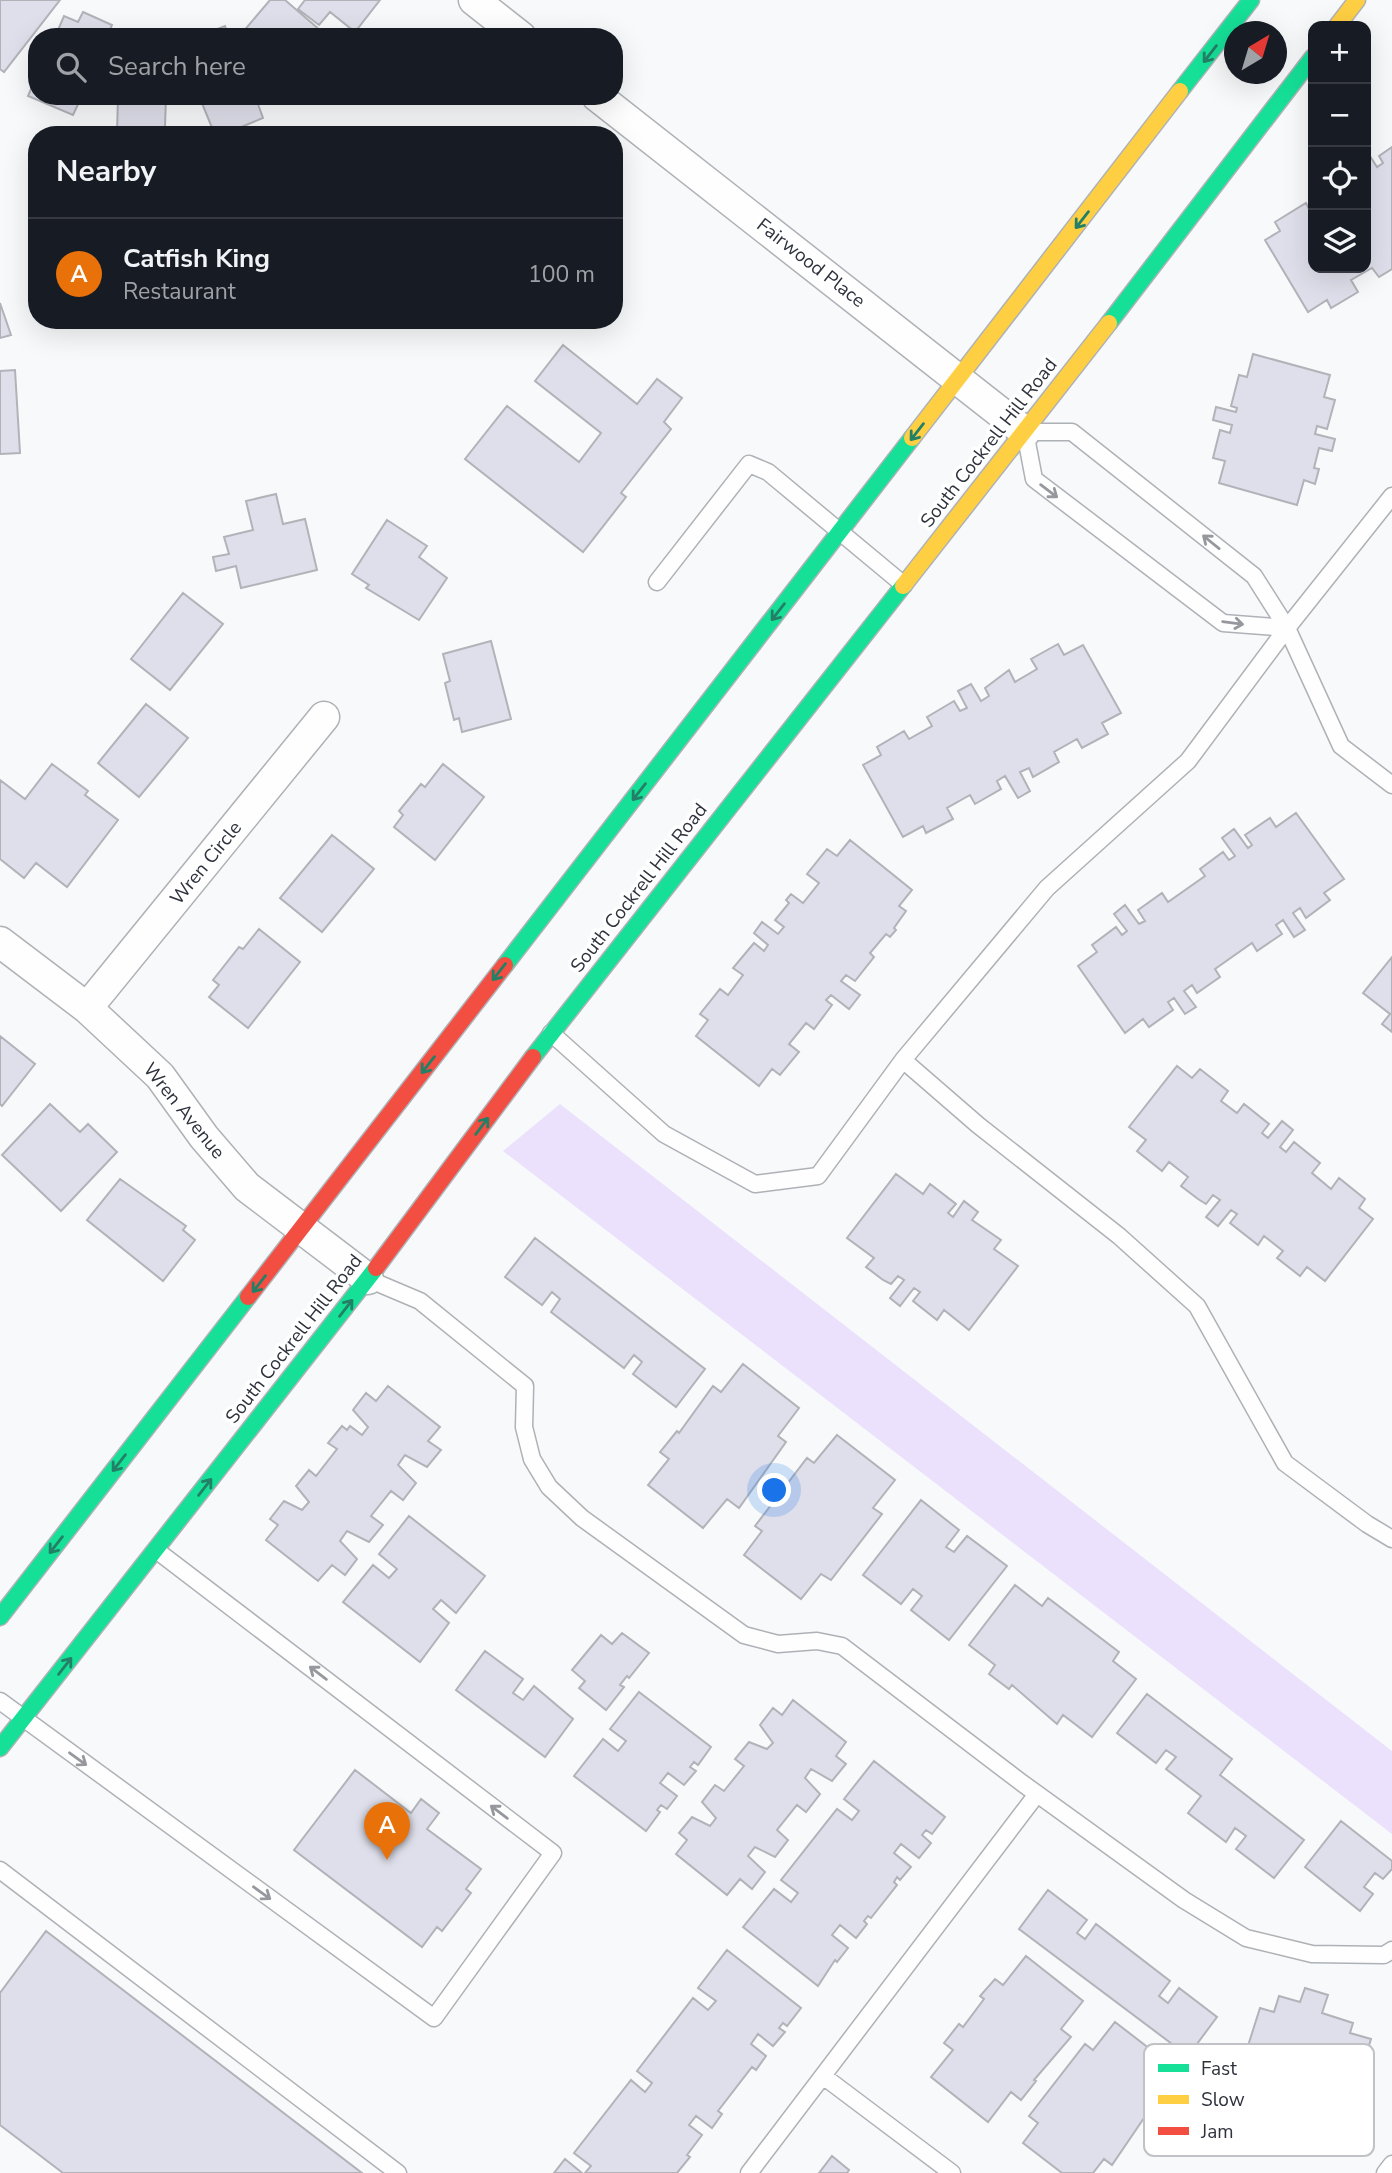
<!DOCTYPE html>
<meta charset="utf-8">
<style>
body{margin:0;font-family:"Nunito Sans",sans-serif;background:#20242c;color:#f1f3f6}
.controls{position:absolute;right:21px;top:21px;display:grid;overflow:hidden;border-radius:14px;box-shadow:0 7px 28px #0002}
.controls button{width:63px;height:63px;display:grid;place-items:center;padding:0;border:0;border-bottom:2px solid #363941;background:#171b24;color:#f1f3f6;font:35px sans-serif}
.compass{position:absolute;left:1224px;top:21px;width:63px;height:63px;border-radius:50%;background:#171b24;box-shadow:0 7px 28px #0002;rotate:38deg}
.you{position:absolute;left:775px;top:1491px;width:24px;height:24px;margin:-18px;border:5px solid #fff;border-radius:50%;background:#1a73e8;box-shadow:0 0 0 10px #1a73e833}
.badge{display:grid;place-items:center;width:46px;height:46px;border-radius:50%;background:#0b8043;color:#fff;font-size:23px;font-weight:700}
.pin{position:absolute;translate:-50% -58px;filter:drop-shadow(0 2px 4px #0008)}
.pin::after{content:'';position:absolute;top:37px;width:24px;height:21px;background:inherit;clip-path:polygon(0 0,100% 0,50% 100%)}
.list{margin:0;padding:0;list-style:none}
h2{display:flex;justify-content:space-between;align-items:center;height:91px;margin:0;padding:0 28px;font-size:30px}
h2 small{font-size:23px;font-weight:400;color:#9ea1a6}
.list li{display:grid;grid-template-columns:46px 1fr auto;gap:21px;align-items:center;box-sizing:border-box;height:112px;padding:0 28px;border-top:2px solid #363941}
.list b{display:block;font-size:26px;white-space:nowrap}
.list p{margin:0;font-size:23px;white-space:nowrap;color:#9ea1a6}
.list em{font-size:23px;font-style:normal;color:#9ea1a6}
.icon{flex:none;width:38px;height:38px;fill:none;stroke:currentColor;stroke-width:2;stroke-linecap:round;stroke-linejoin:round}
.map{position:relative;flex:none;width:1392px;height:2173px;overflow:hidden}
.search{position:absolute;background:#171b24;box-shadow:0 7px 28px #0002;left:28px;top:28px;width:595px;height:77px;display:flex;align-items:center;gap:18px;box-sizing:border-box;padding:0 24px;border-radius:28px;color:#9ea1a6;font-size:26px}
.panel{position:absolute;background:#171b24;box-shadow:0 7px 28px #0002;left:28px;top:126px;width:595px;height:203px;border-radius:28px}
.map>svg:first-child{display:block}
</style>
<div class="map">
<svg width="1392" height="2173" viewBox="0 0 1392 2173">
<rect width="100%" height="100%" fill="#f7f9fb"/>
<!-- green -->
<path fill="#ebe1fc" d="M560,1104L1392,1751V1834L503,1151Z"/>
<!-- building -->
<path fill="#dfdfeb" stroke="#b2b3b9" stroke-width="2" d="M0,0H60L4,72L0,69Z
M270,0H285L328,37H247L242,33Z
M305,0H380L355,32L330,12L319,25L298,9Z
M83,12L112,25L107,37H55L64,16L78,22Z
M225,26L229,37H209L207,33Z
M37,75V96H82L73,115L28,96Z
M118,96H166L165,127H141V135L117,134Z
M199,96H255L263,118L222,135H215Z
M1392,147V269L1379,277L1372,268L1351,280L1358,292L1331,308L1327,300L1308,312L1265,240L1280,231L1275,222L1306,203L1310,211L1313,208V268H1366V155L1368,153L1377,167L1383,163L1379,156Z
M0,303L11,335L0,338Z
M563,345L637,404L657,379L682,398L664,422L671,429L621,493L626,497L583,552L465,459L507,406L579,462L601,433L535,381Z
M1253,354L1330,375L1324,397L1335,400L1327,429L1317,426L1315,434L1335,439L1332,451L1319,448L1314,468L1319,469L1315,484L1304,480L1297,505L1219,483L1225,461L1213,458L1220,430L1230,433L1232,425L1213,420L1216,407L1236,412L1237,408L1231,406L1239,375L1247,377Z
M15,370L20,453L0,454V371Z
M276,494L283,524L305,519L317,570L241,588L236,566L216,571L213,557L229,554L224,537L253,530L246,501Z
M387,520L427,546L419,557L447,578L419,620L366,588L369,585L352,574Z
M183,593L223,624L170,690L131,659Z
M491,641L511,719L462,732L459,718L454,720L445,683L450,681L443,654Z
M1058,644L1064,655L1083,645L1121,713L1102,723L1108,734L1082,748L1077,739L1054,752L1059,762L1033,777L1029,768L1020,772L1030,791L1018,798L1005,776L997,781L1001,789L975,804L970,795L947,808L953,819L926,833L923,826L903,837L863,765L881,755L877,747L904,731L909,739L932,726L927,717L954,701L960,711L967,708L958,691L971,684L981,701L989,696L985,688L1009,670L1015,682L1037,669L1031,659Z
M146,704L188,738L139,797L98,763Z
M52,764L88,791L85,795L118,820L67,887L36,863L24,878L0,859V780L25,799Z
M443,764L484,797L435,860L394,827L403,815L399,811L421,784L425,787Z
M1296,813L1344,879L1324,893L1330,900L1306,918L1300,908L1293,913L1305,930L1294,937L1283,920L1276,925L1282,934L1257,951L1252,943L1215,969L1220,977L1197,993L1192,985L1184,991L1196,1007L1185,1014L1174,998L1168,1002L1173,1010L1149,1027L1143,1019L1125,1033L1078,966L1097,952L1092,945L1116,927L1122,935L1127,931L1114,914L1125,905L1139,924L1145,921L1138,910L1162,893L1168,902L1205,876L1200,869L1223,852L1229,860L1235,856L1222,838L1234,829L1248,848L1252,845L1245,835L1270,818L1276,827Z
M332,835L374,869L322,932L280,898Z
M850,840L912,890L899,906L906,911L894,928L896,930L890,937L886,934L870,953L874,957L855,981L846,975L841,981L860,995L849,1009L831,995L826,1000L832,1005L814,1029L806,1023L789,1044L799,1052L780,1075L772,1069L759,1086L696,1036L708,1020L700,1014L720,989L728,995L743,975L733,968L754,943L764,951L768,945L754,933L762,922L778,934L784,927L775,920L789,903L786,900L791,894L803,903L819,883L807,874L827,849L837,856Z
M259,929L300,962L248,1028L209,997L219,985L213,980L239,947L243,949Z
M1392,957V1032L1382,1024L1390,1014L1363,993Z
M0,1036L35,1064L2,1106L0,1104Z
M1177,1066L1192,1078L1200,1069L1228,1091L1221,1101L1237,1113L1244,1104L1269,1124L1262,1133L1268,1138L1282,1121L1293,1130L1280,1147L1286,1152L1294,1142L1320,1163L1312,1173L1331,1189L1339,1178L1365,1199L1359,1208L1373,1219L1325,1281L1307,1267L1300,1276L1277,1258L1283,1251L1264,1236L1258,1245L1230,1223L1237,1214L1231,1210L1218,1226L1206,1217L1220,1200L1213,1195L1206,1204L1198,1199L1181,1186L1188,1177L1169,1162L1162,1171L1137,1151L1146,1140L1129,1127Z
M50,1104L80,1132L88,1124L117,1152L61,1211L2,1155Z
M896,1174L923,1194L930,1184L956,1204L948,1213L953,1217L964,1201L978,1212L972,1220L1001,1240L994,1249L1018,1266L969,1330L944,1310L937,1320L913,1301L920,1292L914,1288L900,1306L890,1298L904,1280L898,1276L891,1284L883,1280L866,1267L874,1258L847,1238Z
M120,1179L186,1226L183,1230L195,1240L163,1281L87,1220Z
M535,1238L705,1369L676,1407L633,1374L642,1362L634,1355L624,1368L551,1312L560,1299L552,1292L542,1305L505,1277Z
M743,1364L799,1408L778,1436L786,1442L739,1508L727,1499L703,1528L648,1485L669,1459L660,1452L677,1431L679,1433L713,1386L721,1392Z
M388,1386L440,1427L428,1441L441,1450L427,1467L405,1455L398,1465L416,1483L403,1500L391,1491L371,1516L383,1525L369,1542L347,1531L340,1541L357,1559L345,1575L332,1565L318,1581L266,1540L278,1525L270,1519L284,1501L302,1510L309,1502L296,1486L309,1470L316,1476L337,1449L328,1443L342,1426L347,1430L350,1426L362,1435L368,1427L353,1410L366,1393L376,1401Z
M837,1435L895,1480L873,1508L882,1514L831,1580L821,1574L801,1599L744,1555L762,1531L755,1526L807,1458L814,1463Z
M921,1500L959,1530L946,1547L954,1552L967,1536L1007,1566L949,1640L911,1610L922,1596L913,1589L901,1604L863,1575Z
M409,1516L485,1576L456,1613L441,1600L433,1609L449,1623L420,1662L343,1602L373,1565L389,1578L397,1569L379,1554Z
M1015,1585L1042,1606L1048,1598L1119,1652L1113,1661L1136,1679L1092,1737L1063,1715L1057,1724L1012,1685L1009,1689L989,1674L995,1665L969,1645Z
M622,1633L649,1653L629,1678L627,1676L620,1685L624,1687L606,1710L579,1688L585,1681L572,1670L601,1635L612,1644Z
M485,1651L523,1679L513,1693L523,1700L534,1686L573,1719L545,1757L456,1690Z
M639,1692L711,1747L698,1765L694,1762L690,1767L696,1771L684,1785L668,1773L660,1783L677,1796L667,1809L661,1805L657,1810L660,1812L646,1831L574,1776L603,1739L618,1751L626,1741L610,1729Z
M1147,1694L1232,1759L1220,1775L1304,1840L1274,1878L1236,1849L1246,1836L1235,1828L1226,1842L1188,1813L1201,1796L1166,1769L1176,1757L1166,1750L1156,1763L1117,1733Z
M793,1700L846,1742L836,1756L846,1764L832,1781L811,1769L805,1778L820,1794L806,1812L797,1805L777,1830L788,1840L775,1857L755,1847L748,1856L765,1872L752,1889L740,1879L727,1895L676,1854L687,1840L679,1833L692,1817L710,1826L716,1818L702,1802L715,1785L724,1791L744,1766L735,1759L749,1742L767,1749L773,1743L760,1725L773,1708L782,1715Z
M874,1761L945,1817L932,1834L926,1830L922,1835L931,1843L919,1858L901,1844L894,1853L911,1867L900,1880L897,1877L894,1882L897,1885L871,1918L868,1916L864,1921L867,1924L856,1938L840,1925L832,1935L848,1948L837,1962L835,1960L818,1986L743,1927L774,1889L791,1902L798,1893L781,1880L837,1809L852,1820L859,1811L844,1799Z
M355,1770L411,1813L421,1799L439,1813L427,1829L481,1869L466,1889L471,1893L442,1931L437,1927L422,1947L294,1850Z
M1341,1821L1392,1861V1869L1383,1879L1375,1873L1364,1887L1373,1894L1360,1911L1305,1867Z
M1048,1890L1087,1920L1077,1933L1085,1939L1096,1924L1170,1981L1159,1996L1168,2003L1179,1988L1217,2017L1188,2056L1019,1929Z
M46,1931L362,2173H63L0,2125V1993Z
M727,1950L801,2008L787,2026L783,2023L779,2028L785,2032L773,2046L758,2034L751,2044L766,2056L756,2070L752,2067L718,2111L722,2114L712,2128L696,2116L689,2125L702,2135L687,2155L690,2157L677,2173H585L591,2166L574,2153L631,2080L645,2092L652,2083L637,2071L693,1998L708,2010L716,2001L698,1988Z
M1026,1956L1083,2001L1061,2029L1071,2037L1034,2080L1036,2081L1021,2100L1011,2092L988,2122L931,2077L953,2050L944,2043L959,2024L963,2027L984,1999L980,1996L995,1979L1003,1985Z
M1305,1988L1328,1995L1322,2013L1353,2023L1350,2033L1371,2039L1340,2139L1308,2128L1310,2122L1298,2118L1312,2071L1290,2063L1283,2085L1240,2071L1260,2008L1274,2012L1279,1996L1300,2002Z
M1115,2022L1172,2066L1150,2095L1161,2103L1147,2121L1144,2118L1112,2165L1104,2159L1093,2173H1062L1023,2143L1038,2123L1029,2116L1085,2044L1093,2050Z
M832,2156L849,2170L847,2173H819Z
M565,2159L582,2173H554Z"/>
<g fill="none" stroke-linecap="round" stroke-linejoin="round">
<!-- lane casing -->
<g stroke="#aeb1b6" stroke-width="19">
<path id="lane" d="M657,582L749,464L768,472L904,585
M1287,628L1223,623L1034,479L1025,432H1072L1254,576L1287,628L1341,746L1392,785
M551,1033L664,1134L755,1184L818,1176L903,1060L978,1125L1119,1236L1197,1306L1285,1463L1367,1524L1392,1539
M903,1060L1047,888L1188,761L1287,628L1392,496
M368,1279L420,1301L525,1386L524,1427L532,1459L549,1487L582,1518L744,1635L778,1644L817,1641L842,1646L1022,1783L1184,1900L1246,1938L1312,1954L1384,1955L1392,1950
M0,1701L434,2018L553,1853L156,1550
M0,1870L398,2173
M823,2076L952,2173
M749,2173L1037,1794
M1385,2173L1392,2164"/>
</g>
<!-- street casing -->
<g stroke="#aeb1b6" stroke-width="33">
<path id="street" d="M474,0L521,37
M597,96L1025,432
M0,942L87,1008L160,1076L204,1137L247,1187L368,1279
M87,1008L324,717"/>
</g>
<!-- fast casing -->
<g stroke="#aeb1b6" stroke-width="19">
<path id="fast" d="M1180,91L1251,0
M1109,323L1313,57
M505,965L912,438
M533,1057L903,586
M0,1617L248,1297
M0,1748L376,1268"/>
</g>
<!-- slow casing -->
<g stroke="#aeb1b6" stroke-width="19">
<path id="slow" d="M1337,26L1357,0
M912,438L1180,91
M903,586L1109,323"/>
</g>
<!-- jam casing -->
<g stroke="#aeb1b6" stroke-width="19">
<path id="jam" d="M376,1268L533,1057
M248,1297L505,965"/>
</g>
<!-- lane -->
<use href="#lane" stroke="#fefefe" stroke-width="16"/>
<!-- street -->
<use href="#street" stroke="#fefefe" stroke-width="30"/>
<!-- fast -->
<use href="#fast" stroke="#16e098" stroke-width="16"/>
<!-- slow -->
<use href="#slow" stroke="#ffcf43" stroke-width="16"/>
<!-- jam -->
<use href="#jam" stroke="#f24e42" stroke-width="16"/>
</g>
<!-- one-way arrows -->
<defs><path id="oneway-shaft" d="M-6 0H5M1.5-3L5.5 0L1.5 3" fill="none" stroke-width="1.6" stroke-linecap="round" stroke-linejoin="round" transform="scale(1.75)"/></defs>
<g stroke="#238066">
<use href="#oneway-shaft" transform="translate(1210 54) rotate(128)"/>
<use href="#oneway-shaft" transform="translate(1082 220) rotate(128)"/>
<use href="#oneway-shaft" transform="translate(917 432) rotate(128)"/>
<use href="#oneway-shaft" transform="translate(778 612) rotate(128)"/>
<use href="#oneway-shaft" transform="translate(639 792) rotate(128)"/>
<use href="#oneway-shaft" transform="translate(499 972) rotate(128)"/>
<use href="#oneway-shaft" transform="translate(428 1065) rotate(128)"/>
<use href="#oneway-shaft" transform="translate(482 1126) rotate(-53)"/>
<use href="#oneway-shaft" transform="translate(259 1284) rotate(128)"/>
<use href="#oneway-shaft" transform="translate(346 1308) rotate(-52)"/>
<use href="#oneway-shaft" transform="translate(119 1463) rotate(128)"/>
<use href="#oneway-shaft" transform="translate(205 1487) rotate(-52)"/>
<use href="#oneway-shaft" transform="translate(56 1545) rotate(128)"/>
<use href="#oneway-shaft" transform="translate(65 1666) rotate(-52)"/>
</g>
<g stroke="#96989e">
<use href="#oneway-shaft" transform="translate(1049 491) rotate(37)"/>
<use href="#oneway-shaft" transform="translate(1211 542) rotate(-141)"/>
<use href="#oneway-shaft" transform="translate(1233 623) rotate(8)"/>
<use href="#oneway-shaft" transform="translate(318 1673) rotate(-143)"/>
<use href="#oneway-shaft" transform="translate(78 1759) rotate(36)"/>
<use href="#oneway-shaft" transform="translate(499 1812) rotate(-143)"/>
<use href="#oneway-shaft" transform="translate(262 1893) rotate(36)"/>
</g>
<g text-anchor="middle" dominant-baseline="central" stroke-width="7" stroke-linejoin="round" paint-order="stroke">
<!-- street labels -->
<g font-size="19" fill="#2e323d" stroke="#fff">
<text transform="translate(811 263) rotate(38)">Fairwood Place</text>
<text transform="translate(989 443) rotate(-52)">South Cockrell Hill Road</text>
<text transform="translate(206 863) rotate(-51)">Wren Circle</text>
<text transform="translate(639 888) rotate(-52)">South Cockrell Hill Road</text>
<text transform="translate(184 1111) rotate(51)">Wren Avenue</text>
<text transform="translate(294 1339) rotate(-52)">South Cockrell Hill Road</text>
</g>
</g>
<!-- legend -->
<rect x="1144" y="2044" width="230" height="112" rx="10" fill="#fff" stroke="#c0c2c5" stroke-width="2"/>
<rect x="1158" y="2064" width="31" height="8" fill="#16e098"/>
<rect x="1158" y="2095" width="31" height="9" fill="#ffcf43"/>
<rect x="1158" y="2127" width="31" height="8" fill="#f24e42"/>
<g font-size="19" fill="#2e323d">
<text x="1201" y="2075">Fast</text>
<text x="1201" y="2106">Slow</text>
<text x="1201" y="2138">Jam</text>
</g>
</svg>
<div class="controls">
<button>+</button>
<button>−</button>
<button><svg class="icon" aria-label="locate" viewBox="0 0 24 24"><circle cx="12" cy="12" r="6"/><path d="M12 2v4M12 18v4M2 12h4M18 12h4"/></svg></button>
<button><svg class="icon" aria-label="layers" viewBox="0 0 24 24"><path d="M12 4l9 5-9 5-9-5zM3 14l9 5 9-5"/></svg></button>
</div>
<svg class="compass" viewBox="-18 -18 36 36"><path d="M0-13l5 13h-10z" fill="#e53935"/><path d="M0 13l5-13h-10z" fill="#9ea1a6"/></svg>
<div class="you"></div>
<div class="pin badge" style="left:387px;top:1860px;background:#e8710a">A</div>
<div class="search"><svg class="icon" aria-label="search" viewBox="0 0 24 24"><circle cx="10" cy="10" r="6"/><path d="M15 15l6 6"/></svg>Search here</div>
<section class="panel">
<h2>Nearby<small></small></h2>
<ul class="list">
<li><span class="badge" style="background:#e8710a">A</span><div><b>Catfish King</b><p>Restaurant</p></div><em>100 m</em></li>
</ul>
</section>
</div>
